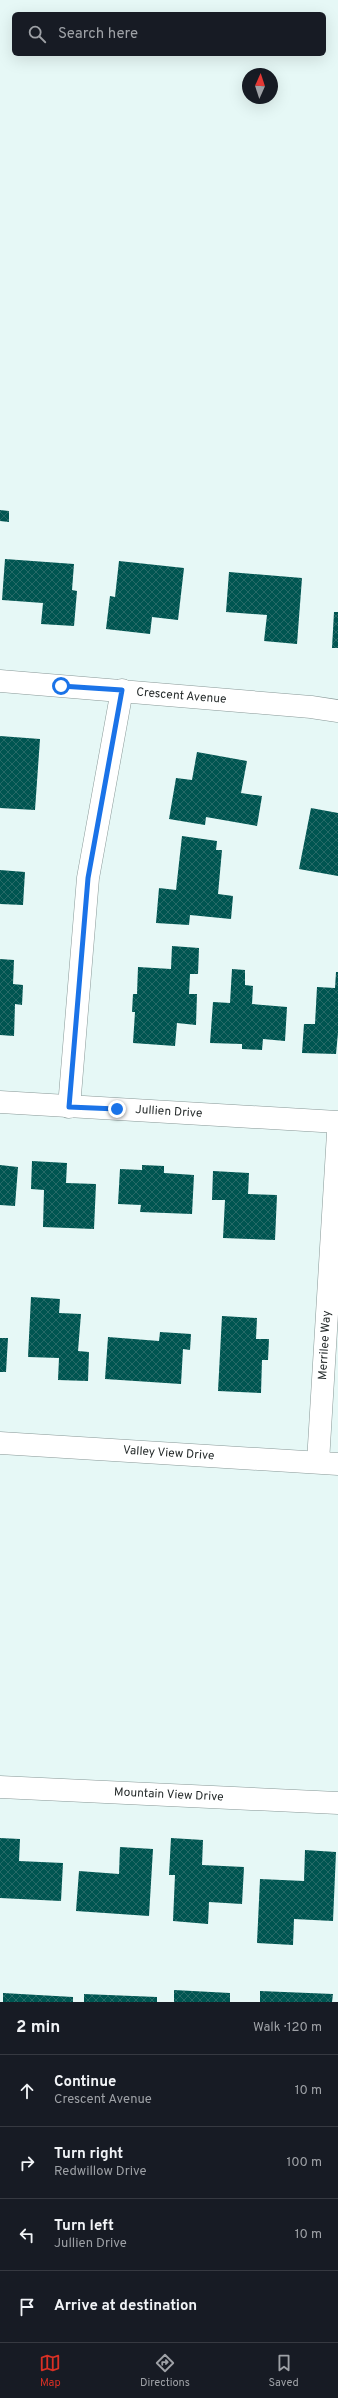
<!DOCTYPE html>
<meta charset="utf-8">
<style>
body{margin:0;font-family:Overpass,sans-serif;background:#20242c;color:#f1f3f6}
.compass{position:absolute;left:242px;top:68px;width:36px;height:36px;border-radius:50%;background:#171b24;box-shadow:0 4px 16px #0002;rotate:3deg}
.stop{position:absolute;width:12px;height:12px;margin:-9px;border:3px solid #1a73e8;border-radius:50%;background:#fff}
.stop.end{background:#1a73e8;border-color:#fff;box-shadow:0 1px 4px #0008}
.list{margin:0;padding:0;list-style:none}
h2{display:flex;justify-content:space-between;align-items:center;height:52px;margin:0;padding:0 16px;font-size:17px}
h2 small{font-size:13px;font-weight:400;color:#9ea1a6}
.list li{display:grid;grid-template-columns:26px 1fr auto;gap:12px;align-items:center;box-sizing:border-box;height:72px;padding:0 16px;border-top:1px solid #363941}
.list b{display:block;font-size:15px;white-space:nowrap}
.list p{margin:0;font-size:13px;white-space:nowrap;color:#9ea1a6}
.list em{font-size:13px;font-style:normal;color:#9ea1a6}
.icon{flex:none;width:22px;height:22px;fill:none;stroke:currentColor;stroke-width:2;stroke-linecap:round;stroke-linejoin:round}
.map{position:relative;flex:none;width:338px;height:2002px;overflow:hidden}
.search{position:absolute;background:#171b24;box-shadow:0 4px 16px #0002;left:12px;right:12px;top:12px;height:44px;display:flex;align-items:center;gap:10px;box-sizing:border-box;padding:0 14px;border-radius:6px;color:#9ea1a6;font-size:15px}
.sheet{height:340px;background:#171b24}
nav{display:flex;justify-content:space-around;align-items:center;box-sizing:border-box;height:56px;border-top:1px solid #363941;background:#171b24;font-size:11px;color:#9ea1a6}
nav a{display:grid;justify-items:center;gap:2px}
nav .on{color:#d93025}
.map>svg:first-child{display:block}
</style>
<div class="map">
<svg width="338" height="2002" viewBox="0 0 338 2002">
<defs>
<pattern id="building-cross-hatch" width="8" height="8" patternUnits="userSpaceOnUse"><rect width="8" height="8" fill="#005551"/><path d="M0 0l8 8M0 8l8-8" fill="none" stroke="#266a67"/></pattern>
</defs>
<rect width="100%" height="100%" fill="#e6f8f6"/>
<!-- building -->
<path fill="url(#building-cross-hatch)" d="M0,510L9,511V522L0,521Z
M5,559L74,564L72,590L77,591L74,626L41,624L43,603L2,600Z
M119,561L184,568L178,620L152,617L150,634L106,629L110,596L115,597Z
M229,572L302,578L297,644L264,641L267,615L226,612Z
M334,612H338V648H332Z
M0,736L40,739L35,810L0,808Z
M197,752L247,761L241,793L262,796L257,826L206,817L205,825L169,819L176,778L192,780Z
M311,808L338,813V876L299,869Z
M182,836L217,841L216,850H222L218,894L233,896L231,919L190,915L189,925L156,923L159,888L176,890Z
M0,870L25,872L23,905L0,904Z
M172,946L199,948L198,974H190L189,994H197L196,1025L177,1023L175,1046L133,1043L135,1012H132L133,994H137L138,967L171,969Z
M0,959L14,960L13,984L23,985L22,1005L15,1004L14,1036L0,1035Z
M232,969L245,970V985L253,986L252,1004L287,1007L285,1041L263,1039L262,1050L242,1049V1044L210,1043L213,1002L230,1003Z
M336,972H338V1033L336,1054L302,1053L304,1024H315L317,987L335,988Z
M32,1161L67,1163L66,1183L96,1184L94,1229L43,1227L44,1190L31,1189Z
M0,1165L18,1167L15,1206L0,1205Z
M142,1165L164,1166V1173L194,1175L192,1214L140,1212L141,1205L118,1204L120,1169L142,1170Z
M213,1171L249,1173L248,1194L277,1195L275,1240L223,1238L225,1200H212Z
M31,1297L60,1299L59,1313L81,1314L78,1351L89,1352L88,1381L58,1380L59,1358L28,1357Z
M222,1316L257,1318L256,1339H269L268,1360H262L261,1393L218,1391Z
M160,1332L191,1334L190,1350L183,1349L181,1384L105,1379L108,1337L159,1341Z
M0,1338H8L6,1372H0Z
M0,1838L20,1839L19,1861L63,1863L61,1901L0,1898Z
M171,1838L203,1840L202,1865L244,1867L242,1904L209,1902L208,1924L173,1921L175,1875H169Z
M120,1847L153,1849L149,1916L76,1911L79,1871L119,1874Z
M305,1850L336,1852L333,1921L294,1919L293,1945L257,1943L260,1879L304,1881Z
M174,1990L230,1993V2002H174Z
M260,1991L333,1994L332,2002H260Z
M3,1993L73,1997V2002H3Z
M84,1994L157,1997V2002H84Z"/>
<g fill="none" stroke-linecap="round" stroke-linejoin="round">
<!-- minor casing -->
<g stroke="#889897" stroke-width="23">
<g id="minor">
<path id="s1" d="M0,681L311,707L338,711"/>
<path id="s2" d="M0,1102L338,1122"/>
<path d="M69,1107L88,878L122,690"/>
<path id="s3" d="M0,1443L338,1464"/>
<path id="s4" d="M318,1462L338,1133"/>
<path id="s5" d="M0,1787L338,1803"/>
</g>
</g>
<!-- minor -->
<use href="#minor" stroke="#fff" stroke-width="22"/>
</g>
<g fill="none" stroke-linecap="round" stroke-linejoin="round">
<!-- route -->
<path stroke="#1a73e8" stroke-width="5" d="M61,686L122,690L88,878L69,1107L117,1109"/>
</g>
<g text-anchor="middle" dominant-baseline="central" stroke-width="4" stroke-linejoin="round" paint-order="stroke">
<!-- street labels -->
<g font-size="12" fill="#252b2b" stroke="#fff">
<text stroke="none"><textPath href="#s1" startOffset="182">Crescent Avenue</textPath></text>
<text stroke="none"><textPath href="#s2" startOffset="169">Jullien Drive</textPath></text>
<text stroke="none"><textPath href="#s4" startOffset="117">Merrilee Way</textPath></text>
<text stroke="none"><textPath href="#s3" startOffset="169">Valley View Drive</textPath></text>
<text stroke="none"><textPath href="#s5" startOffset="169">Mountain View Drive</textPath></text>
</g>
</g>
</svg>
<svg class="compass" viewBox="-18 -18 36 36"><path d="M0-13l5 13h-10z" fill="#e53935"/><path d="M0 13l5-13h-10z" fill="#9ea1a6"/></svg>
<div class="stop" style="left:61px;top:686px"></div>
<div class="stop end" style="left:117px;top:1109px"></div>
<div class="search"><svg class="icon" aria-label="search" viewBox="0 0 24 24"><circle cx="10" cy="10" r="6"/><path d="M15 15l6 6"/></svg>Search here</div>
</div>
<section class="sheet">
<h2>2 min<small>Walk · 120 m</small></h2>
<ul class="list">
<li><svg class="icon" aria-label="ahead" viewBox="0 0 24 24"><path d="M12 20V5M6 11l6-6 6 6"/></svg><div><b>Continue</b><p>Crescent Avenue</p></div><em>10 m</em></li>
<li><svg class="icon" aria-label="right" viewBox="0 0 24 24"><path d="M7 20v-9h11M14 6l5 5-5 5"/></svg><div><b>Turn right</b><p>Redwillow Drive</p></div><em>100 m</em></li>
<li><svg class="icon" aria-label="left" viewBox="0 0 24 24"><path d="M17 20v-9H6M10 6l-5 5 5 5"/></svg><div><b>Turn left</b><p>Jullien Drive</p></div><em>10 m</em></li>
<li><svg class="icon" aria-label="arrive" viewBox="0 0 24 24"><path d="M6 21V4h12l-3 4 3 4H6"/></svg><div><b>Arrive at destination</b></div></li>
</ul>
</section>
<nav>
<a class="on"><svg class="icon" aria-label="map" viewBox="0 0 24 24"><path d="M3 6l6-2 6 2 6-2v14l-6 2-6-2-6 2zM9 4v14M15 6v14"/></svg>Map</a>
<a><svg class="icon" aria-label="directions" viewBox="0 0 24 24"><path d="M12 3l9 9-9 9-9-9zM9 14v-3h6M13 9l2 2-2 2"/></svg>Directions</a>
<a><svg class="icon" aria-label="saved" viewBox="0 0 24 24"><path d="M7 4h10v16l-5-4-5 4z"/></svg>Saved</a>
</nav>
